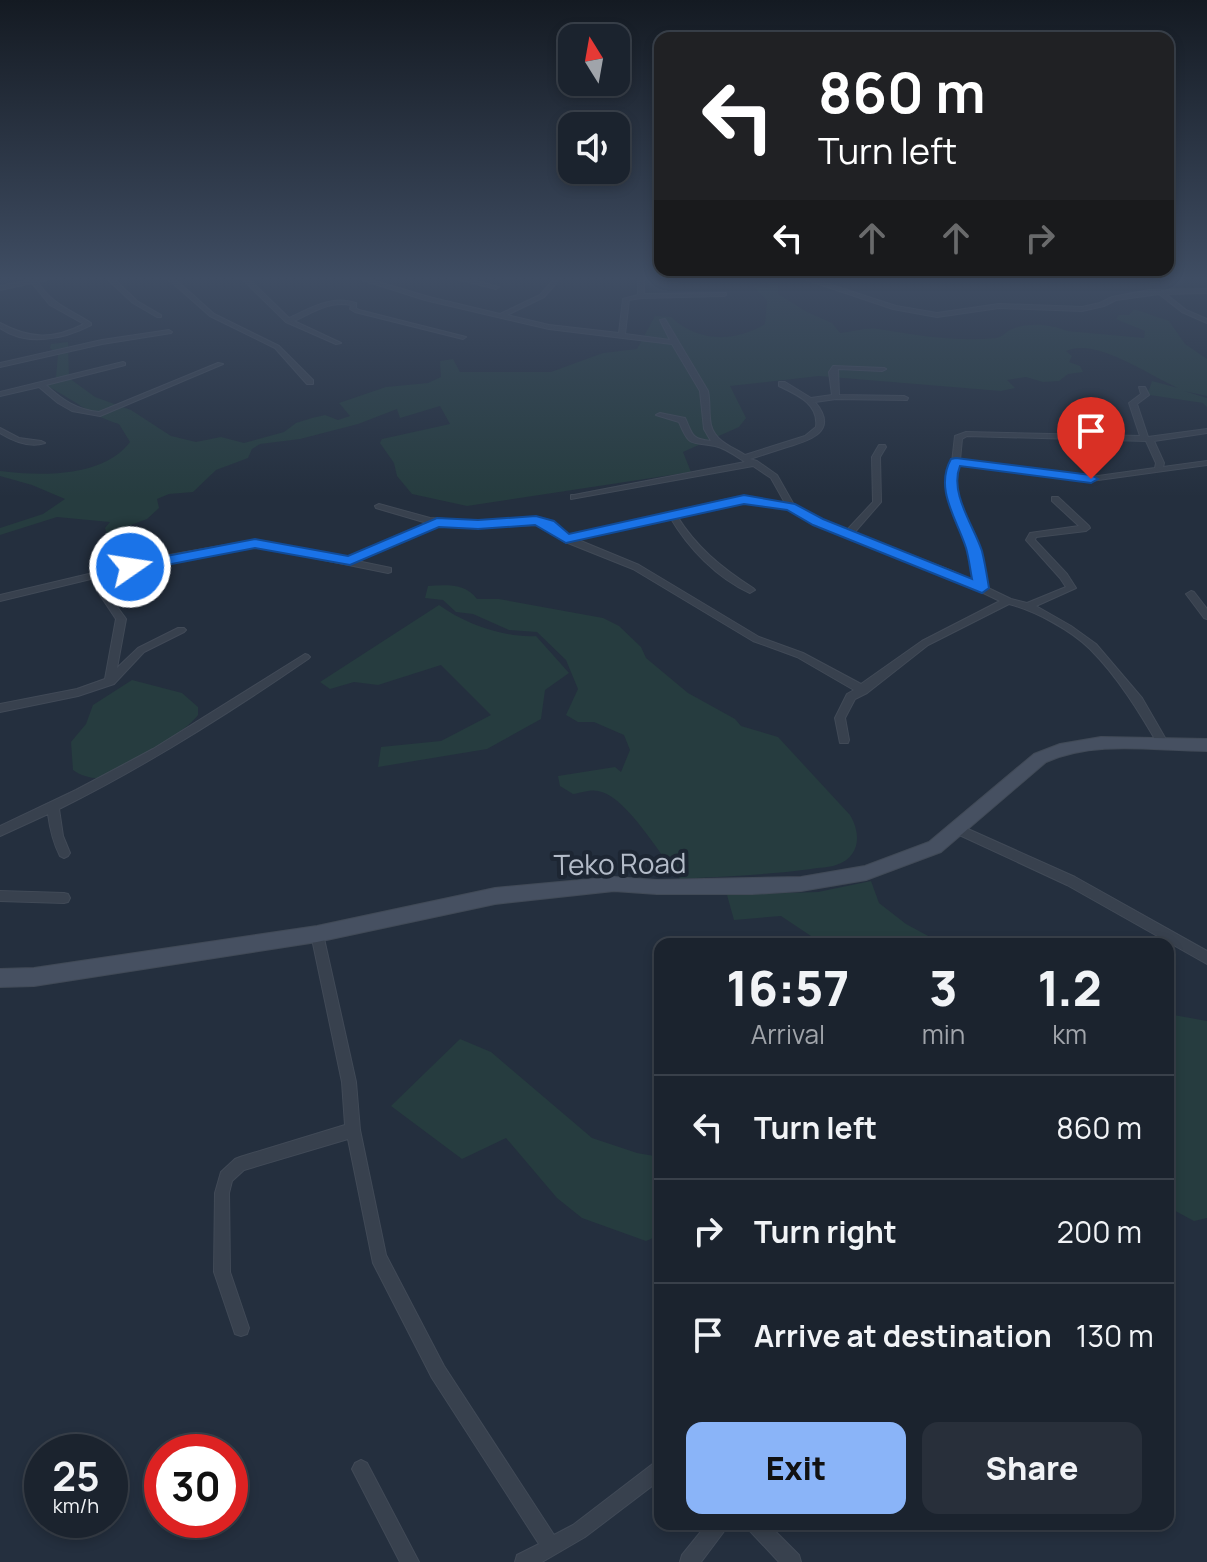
<!DOCTYPE html>
<html lang="en">
<head>
<meta charset="utf-8">
<style>
	body { margin:0; font-family:Manrope,sans-serif; background:#282f3a; color:#f1f3f6; height:100vh; display:flex; flex-direction:column; font-size:30px; white-space:nowrap }
	* { box-sizing:border-box; margin:0 }
	p { font-size:26px; color:#a0a4aa }
	.icon { flex:none; width:44px; height:44px; fill:none; stroke:currentColor; stroke-width:2; stroke-linecap:round; stroke-linejoin:round }
	.map { position:relative; flex:1; overflow:hidden }
	.details { position:absolute; left:654px; top:938px; width:520px; height:592px; display:flex; flex-direction:column; background:#1b232e; border-radius:16px; box-shadow:0 4px 12px #0003,0 0 0 2px #39404a }
	.details>* { flex:none }
	.top-card { position:absolute; left:654px; top:32px; width:520px; height:244px; border-radius:16px; box-shadow:0 4px 12px #0003,0 0 0 2px #39404a; background:#202124; color:#fff; overflow:hidden }
	.needle { width:52px; rotate:349deg }
	.fabs { position:absolute; left:558px; top:24px; display:grid; gap:16px }
	.fabs a { display:grid; place-items:center; width:72px; height:72px; border-radius:16px; background:#1b232e; box-shadow:0 4px 12px #0003,0 0 0 2px #39404a; font-size:40px }
	.speed { position:absolute; left:24px; top:1434px; display:flex; gap:16px; font-size:40px; font-weight:700; text-align:center }
	.speed>* { display:grid; place-content:center; width:104px; height:104px; border-radius:50%; background:#1b232e; box-shadow:0 4px 12px #0003,0 0 0 2px #39404a; line-height:1 }
	.speed small { font-size:20px; font-weight:400 }
	.speed .limit { border:12px solid #d22; background:#fff; color:#111 }
	.pin { position:absolute; display:grid; place-items:center; width:68px; height:68px; color:#fff; margin:-82px -34px; border-radius:50% 50% 50% 0; rotate:-45deg; box-shadow:0 0 8px #0007 }
	.pin .icon { rotate:45deg }
	.me { position:absolute; width:88px; margin:-44px; rotate:77deg; stroke-linejoin:round; filter:drop-shadow(0 0 6px #0008) }
	.turn { display:flex; align-items:center; gap:28px; height:168px; padding:0 32px; font-size:36px }
	.turn .icon { width:104px; height:104px; stroke-width:2.5 }
	.turn b { display:block; font-size:56px; line-height:68px }
	.lanes { display:flex; align-items:center; height:76px; padding:0 32px; background:#0003; justify-content:center; gap:40px; direction:ltr }
	.lanes .off { opacity:.35 }
	.eta { display:flex; justify-content:space-evenly; align-items:center; height:136px; text-align:center }
	.eta b { font-size:48px; font-weight:800; line-height:56px }
	.action { display:flex; gap:16px; margin-top:auto; padding:16px 32px }
	.action a { flex:1; height:92px; border-radius:16px; background:#8ab4f8; color:#111; font-size:32px; font-weight:800; line-height:92px; text-align:center }
	.action a+a { background:#282f3a; color:#f1f3f6 }
	ul { padding:0; list-style:none }
	li { display:flex; align-items:center; gap:24px; height:104px; padding:0 32px; border-top:2px solid #39404a }
	li div { flex:1 }
	li b { display:block; font-size:30px }
	li em { font-style:normal }
	.map>svg:first-child { display:block }
</style>
</head>
<body>
<div class="map">
<svg width="1207" height="1562" viewBox="0 0 1207 1562">
	<rect width="100%" height="100%" fill="#242f3e"/>
	<path fill="#263c3f" d="M761 278H778V294L807 312 832 323 840 333C852 332 866 327 878 329 915 335 956 342 996 338 1003 337 1005 332 1012 329 1028 322 1052 324 1067 331L1144 338 1145 331 1116 319 1119 315H1129L1134 309 1169 321 1185 344 1207 359V396L1184 391 1207 398V407L1203 403 1143 394 1149 390 1152 381 1178 388C1150 376 1096 337 1066 351L1072 356 1069 362 1080 366 1083 372 1068 374 1059 381 1043 382 1026 377 1007 380 1015 388 1001 391 819 376 730 386 746 418 739 427 683 452 691 472 467 506 412 494 397 476 394 463 380 443 382 439 450 424 440 406 400 418 397 409 358 424 300 439 260 444 252 449 248 458 216 470 193 492 169 494 157 499 159 508 147 519 107 534 105 528 110 522 57 517 0 535V528L43 514 65 499 32 485 0 476V471C40 476 103 478 130 442L119 424C93 417 70 397 45 385L59 381 56 377 58 355 50 348 51 344 68 342 69 378 95 397 131 410 171 436 196 442 221 437 244 443 284 432 296 423 312 418 325 415 338 420 350 416 339 403 386 387 428 383 441 377 440 361 453 359 460 372H551L603 353 637 349 655 316 671 317C697 342 735 343 765 324L767 301 754 286 770 288 767 282Z
		M428 586C446 585 465 583 477 599H499L603 618 619 626 641 647 646 658 688 693 735 719 741 726 778 737 850 815C861 833 861 857 836 865 829 868 819 867 811 869 768 875 724 876 680 879 661 857 627 796 598 791 591 789 580 793 573 794L560 786 558 776 615 767 621 772 630 750 624 735 594 722H578L566 715 578 689 566 660 537 632 509 630 473 614 456 612 443 600 425 598Z
		M439 605C465 624 505 638 536 636L569 673 545 690 541 719 487 749 378 767 381 747 441 741 491 715 441 665 378 685 354 682 330 689 320 682Z
		M132 680 182 693 198 707V715C188 730 120 775 102 778 93 779 81 776 73 770L71 742 86 724 93 705Z
		M871 881 879 903 906 924 943 944H823L781 916 734 920 727 895 818 892Z
		M1168 1014 1207 1021V1218L1194 1221 1168 1207Z
		M460 1039 491 1052 592 1138 637 1153 660 1157V1235L646 1241 582 1218 557 1198 506 1138 462 1159 391 1106Z"/>
	<g fill="none" stroke-linecap="round" stroke-linejoin="round">
		<g stroke="#414a57" stroke-width="2">
			<path id="street" d="M41 278H54L38 282C51 304 71 310 91 323V325C64 339 27 347 0 328V323C30 339 53 340 84 324L50 305 32 283 0 290V286Z
				M106 278H113L137 301 161 315V317H157L133 303Z
				M167 278H174L214 314 279 346 313 380V384H307L275 348 210 316Z
				M241 278H248L289 318C311 308 331 295 356 303V308L359 310 466 337 463 339 355 312 350 309 351 305C330 300 312 313 294 321L341 343 336 344 286 322Z
				M356 278H365L429 297 500 314 540 295 555 278H561L544 297 507 315 549 325 619 333 623 299 638 295V278H644V294L726 293V295L724 296 641 298 629 300 625 334 670 340 660 320 665 319 708 391C710 400 709 409 710 418 711 440 729 445 745 455L805 436 816 427C819 404 798 395 779 386V382H785L811 398 832 395 829 372 833 366 884 368 886 369 882 371 838 369 839 395 904 396 908 398 907 400 836 399 815 402C839 431 811 440 787 447 775 451 762 455 750 459L757 461 777 475 794 505 821 520 847 530 873 502 872 457 879 445H885L886 447 880 457 881 502 854 533 952 571 976 582 970 551 949 496 948 473 952 462 955 436 966 432 1140 436 1129 403 1141 394 1139 387H1145L1149 395 1137 404 1148 437 1207 429V433L1154 441 1164 463 1163 467 1207 461V465L1091 481 959 465C950 493 967 518 976 544 981 558 983 572 986 587L1011 599 1027 603 1066 587 1060 578 1026 540 1030 533 1079 526 1052 501V497H1058L1089 526 1090 528 1086 531 1036 537 1035 540 1067 574 1076 588 1036 606 1071 626 1096 644 1142 698 1168 743 1167 746H1159C1140 713 1118 677 1090 649 1071 630 1035 611 1009 604L928 645 867 693 855 699 845 718 849 740 848 743H840L835 718 847 694 854 690 797 657 753 641 633 569 563 541 541 525 478 527 438 524 357 561 391 568V572L388 573 255 546 169 561 106 576C102 591 117 606 126 619L117 668 138 648 178 628H184L186 630 184 632 144 652 114 684 78 696 0 712V704L77 689 105 679 116 619 96 589 95 578 0 601V595L169 555 255 540 347 559 427 523 376 508 375 506 379 504 430 518 478 521 543 519 568 536 728 499 755 498 785 503 771 478 753 466 571 499V495H574L745 462C736 456 725 448 715 446 690 441 690 448 679 422L656 415 660 413 685 418C693 435 691 439 711 441L704 429 700 391 672 344 549 329 425 300ZM967 436 1146 441 1156 463 1155 468 1091 477 960 460 962 439ZM755 502 788 509 815 524 946 575 1000 601 922 641 861 684 803 653 759 637 639 565 576 539 670 517C688 548 717 578 750 593L755 590 753 588C722 568 696 547 677 516L728 503Z
				M453 278H464L499 287 496 289Z
				M801 278H810L896 306 937 313 999 304 1082 307 1100 303 1112 297 1149 290 1207 289V293L1166 294 1186 310 1207 319V323L1182 312 1159 294 1116 300 1104 306 1082 311 999 308 937 317 893 309Z
				M169 330 172 332 171 333 102 344 0 367V363L102 340Z
				M123 362 125 363V365L46 385C62 400 77 410 99 412L218 363 223 364 100 416 72 411 58 403 39 387 0 396V392Z
				M0 428 19 438 41 441 45 443C30 448 13 441 0 433Z
				M1191 591 1194 592 1207 609V619L1204 618 1186 594Z
				M305 654 308 655 310 657 308 659C228 714 146 766 59 809L63 836 70 853 68 856 64 858 60 856C53 842 50 829 48 814L0 836V826L76 790 153 749Z
				M959 825 1075 877 1207 951V964L1067 885 955 833 953 830 955 827Z
				M0 891 64 893 68 894 70 898 68 902 64 903 0 901Z
				M317 928 321 930 323 934 356 1082 360 1130 386 1255 444 1366 554 1535 573 1525 654 1463 660 1460V1480L585 1537 542 1562H515L517 1555 539 1544 432 1378 373 1263 348 1139 244 1170 232 1181 229 1193 230 1272 249 1328 247 1334 241 1336 235 1334 233 1328 214 1272 215 1193 221 1172 235 1159 240 1157 345 1125 342 1082 311 934 313 930Z
				M361 1460 367 1463 419 1562H400L352 1469 355 1463Z
				M707 1524H728L725 1530 701 1562H680L682 1555Z
				M746 1524H768L799 1555 801 1562H779L749 1530Z"/>
		</g>
		<g stroke="#414a57" stroke-width="2">
			<path id="secondary" d="M1101 737 1207 739V751C1152 751 1097 740 1046 762L941 852 866 880 801 891 752 894H657L614 891 495 904 317 942 34 986 0 987V969L34 968 317 926 495 888 614 877 657 880 801 877 865 866 929 842 1034 754 1060 744Z"/>
		</g>
		<use href="#street" fill="#38414e" fill-rule="evenodd"/>
		<use href="#secondary" fill="#465061" fill-rule="evenodd"/>
	</g>
	<linearGradient id="sky" x2="0" y2="1"><stop stop-color="#141a22"/><stop offset="0.56" stop-color="#3f4d63"/><stop offset="1" stop-color="#3f4d63" stop-opacity="0"/></linearGradient>
	<rect width="1207" height="497" fill="url(#sky)"/>
	<path fill="#1a73e8" stroke="#114b97" stroke-width="2" d="M956 458 1091 475 1098 479 1091 483 960 466C949 493 974 526 982 551 985 563 987 576 989 588L982 593 813 525 787 510 744 504 566 543 535 525 478 529 439 527 350 565 255 548 130 572 122 567 130 563 255 539 348 556 437 518 478 520 536 516 554 521 569 534 744 495 795 504 823 519 972 579C970 569 969 558 966 548 957 519 934 489 951 459Z"/>
	<g text-anchor="middle" dominant-baseline="central" stroke-width="8" stroke-linejoin="round" paint-order="stroke">
		<g font-size="28" fill="#b4bcc9" stroke="#1d2633">
			<text transform="translate(620 863) rotate(-1)">Teko Road</text>
		</g>
	</g>
</svg>
<div class="fabs">
<a><svg class="needle" viewBox="-14 -14 28 28"><path d="M0-13l5 13h-10z" fill="#e53935"/><path d="M0 13l5-13h-10z" fill="#a0a4aa"/></svg></a>
<a><svg class="icon" aria-label="sound" viewBox="0 0 24 24"><path d="M4 9h4l5-4v14l-5-4H4zM17 9q2 3 0 6"/></svg></a>
</div>
<div class="speed"><div>25<small>km/h</small></div><div class="limit">30</div></div>
<div class="pin" style="left:1091px;top:479px;background:#d93025"><svg class="icon" aria-label="arrive" viewBox="0 0 24 24"><path d="M6 21V4h12l-3 4 3 4H6"/></svg></div>
<svg class="me" style="left:130px;top:567px" viewBox="-20 -20 40 40"><circle r="17" fill="#1a73e8" stroke="#fff" stroke-width="3"/><path d="M0-11L8 9 0 5-8 9z" fill="#fff"/></svg>
<div class="top-card">
<div class="turn"><svg class="icon" aria-label="left" viewBox="0 0 24 24"><path d="M17 20v-9H6M10 6l-5 5 5 5"/></svg><div><b>860 m</b>Turn left</div></div>
<div class="lanes"><svg class="icon" aria-label="left" viewBox="0 0 24 24"><path d="M17 20v-9H6M10 6l-5 5 5 5"/></svg><svg class="icon off" aria-label="ahead" viewBox="0 0 24 24"><path d="M12 20V5M6 11l6-6 6 6"/></svg><svg class="icon off" aria-label="ahead" viewBox="0 0 24 24"><path d="M12 20V5M6 11l6-6 6 6"/></svg><svg class="icon off" aria-label="right" viewBox="0 0 24 24"><path d="M7 20v-9h11M14 6l5 5-5 5"/></svg></div>
</div>
<section class="details">
<div class="eta">
<div><b>16:57</b><p>Arrival</p></div>
<div><b>3</b><p>min</p></div>
<div><b>1.2</b><p>km</p></div>
</div>
<ul>
<li><svg class="icon" aria-label="left" viewBox="0 0 24 24"><path d="M17 20v-9H6M10 6l-5 5 5 5"/></svg><div><b>Turn left</b></div><em>860 m</em></li>
<li><svg class="icon" aria-label="right" viewBox="0 0 24 24"><path d="M7 20v-9h11M14 6l5 5-5 5"/></svg><div><b>Turn right</b></div><em>200 m</em></li>
<li><svg class="icon" aria-label="arrive" viewBox="0 0 24 24"><path d="M6 21V4h12l-3 4 3 4H6"/></svg><div><b>Arrive at destination</b></div><em>130 m</em></li>
</ul>
<div class="action"><a>Exit</a><a>Share</a></div>
</section>
</div>
</body>
</html>
